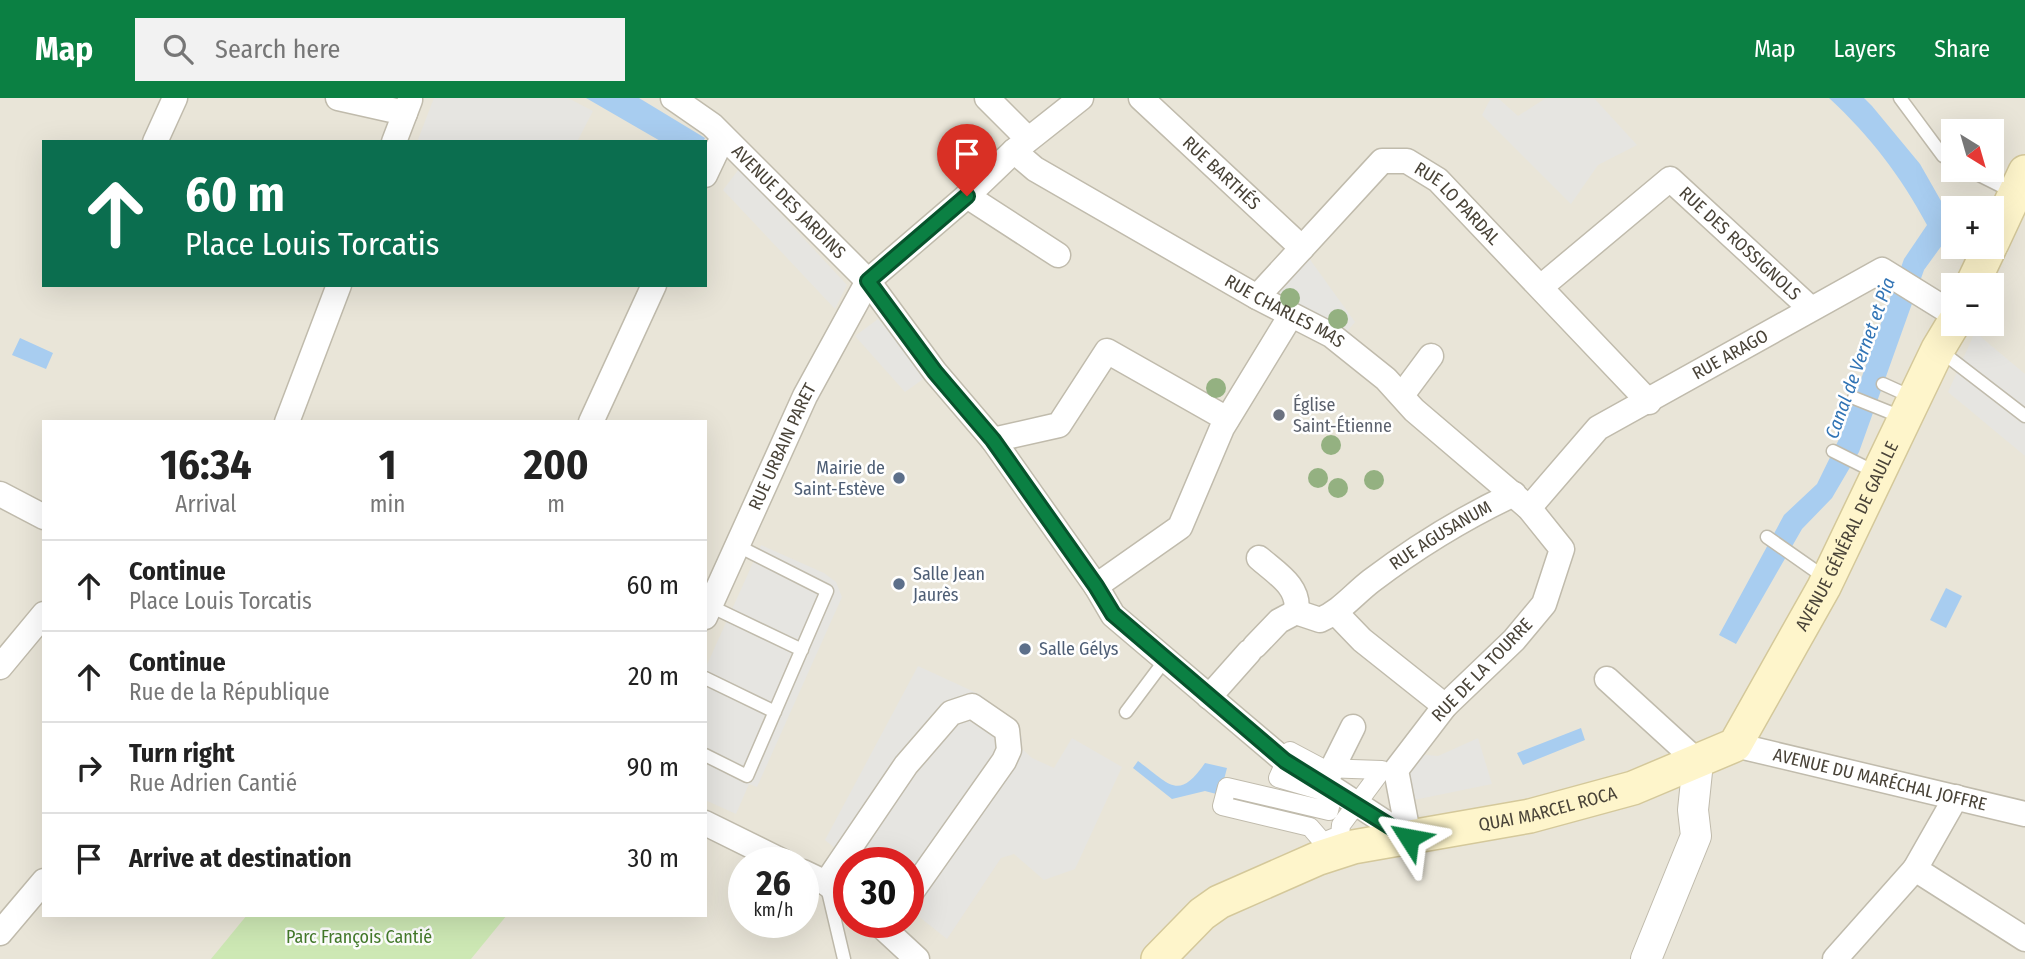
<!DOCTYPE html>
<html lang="en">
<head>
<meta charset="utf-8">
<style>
	body { margin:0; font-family:"Fira Sans Condensed",sans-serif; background:#f2f2f2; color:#222; height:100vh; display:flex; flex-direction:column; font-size:26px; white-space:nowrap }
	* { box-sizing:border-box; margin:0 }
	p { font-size:23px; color:#767676 }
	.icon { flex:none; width:38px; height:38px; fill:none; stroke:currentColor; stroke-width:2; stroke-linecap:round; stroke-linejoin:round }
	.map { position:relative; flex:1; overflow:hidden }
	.panel { position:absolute; left:42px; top:322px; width:665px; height:497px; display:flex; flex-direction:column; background:#fff; border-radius:0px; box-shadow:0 7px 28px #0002 }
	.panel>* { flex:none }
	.banner { position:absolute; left:42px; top:42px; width:665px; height:147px; border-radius:0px; box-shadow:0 7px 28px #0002; background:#0b6e4f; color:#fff; overflow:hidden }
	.needle { width:46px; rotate:143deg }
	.tools { position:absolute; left:1941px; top:21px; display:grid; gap:14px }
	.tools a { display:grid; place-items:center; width:63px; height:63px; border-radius:0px; background:#fff; box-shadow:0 7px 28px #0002; font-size:35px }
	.speed { position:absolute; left:728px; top:749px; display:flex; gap:14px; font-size:35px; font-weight:700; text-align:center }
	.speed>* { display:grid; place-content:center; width:91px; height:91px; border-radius:50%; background:#fff; box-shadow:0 7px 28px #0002; line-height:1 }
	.speed small { font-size:18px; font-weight:400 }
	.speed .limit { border:10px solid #d22; background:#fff; color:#111 }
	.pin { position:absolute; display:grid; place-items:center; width:60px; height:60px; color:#fff; margin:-72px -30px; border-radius:50% 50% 50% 0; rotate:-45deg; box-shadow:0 0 7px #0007 }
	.pin .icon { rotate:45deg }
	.me { position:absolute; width:77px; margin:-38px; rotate:304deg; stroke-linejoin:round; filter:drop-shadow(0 0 5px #0008) }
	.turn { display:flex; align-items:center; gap:24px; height:147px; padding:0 28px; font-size:32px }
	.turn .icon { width:91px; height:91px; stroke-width:2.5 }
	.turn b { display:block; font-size:49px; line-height:60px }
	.eta { display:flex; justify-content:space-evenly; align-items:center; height:119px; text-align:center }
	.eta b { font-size:42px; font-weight:700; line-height:49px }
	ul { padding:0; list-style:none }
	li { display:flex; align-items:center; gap:21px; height:91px; padding:0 28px; border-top:2px solid #e0e0e0 }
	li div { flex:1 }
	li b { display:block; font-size:26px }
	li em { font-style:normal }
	header { display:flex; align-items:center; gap:42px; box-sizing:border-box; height:98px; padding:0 35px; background:#0b8043; color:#fff }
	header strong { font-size:33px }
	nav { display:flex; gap:38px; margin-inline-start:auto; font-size:24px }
	.search { width:490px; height:63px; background:#f2f2f2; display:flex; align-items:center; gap:18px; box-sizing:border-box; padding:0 24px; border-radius:0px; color:#767676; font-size:26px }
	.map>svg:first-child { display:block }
</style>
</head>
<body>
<header>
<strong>Map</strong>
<div class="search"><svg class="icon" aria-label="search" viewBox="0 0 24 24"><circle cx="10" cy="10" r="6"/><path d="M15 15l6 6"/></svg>Search here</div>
<nav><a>Map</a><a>Layers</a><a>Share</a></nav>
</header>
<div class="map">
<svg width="2025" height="861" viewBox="0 0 2025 861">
	<rect width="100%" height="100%" fill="#f5f2ea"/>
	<path fill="#e9e5d8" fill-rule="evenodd" d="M0 0H2025V861H0ZM1953 33H1992V72H1953ZM44 44H705V187H44ZM1953 110H1992V149H1953ZM1953 187H1992V226H1953ZM44 324H705V817H44ZM744 765H803V824H744ZM849 765H908V824H849Z"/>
	<path fill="#cde8b4" d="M247 817H507L471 861H211Z"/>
	<path fill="#e6e5e1" d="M434 0H568L593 13 577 44H417Z
		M1491 0H1498L1518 18 1546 0H1594L1637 47 1598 67 1571 106 1482 17Z
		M739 71 847 187 835 211 723 92Z
		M1306 156 1355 224 1344 237 1257 199Z
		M878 221 926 279 905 294 855 238Z
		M1975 234 2025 276V358L1948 294Z
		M761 447 824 475 836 484 842 499 757 689 749 686 736 716 705 702V571Z
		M918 568 981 597 1022 639V651L1032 660 1054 670 1072 640 1122 669 1075 771 1044 782 1014 756 1001 760 947 841 908 810V765H853L825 742Z
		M1478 640 1492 686 1409 703 1403 672 1416 656 1438 658Z"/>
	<path fill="#a8cdf0" d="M586 0H639L705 40 703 44H662Z
		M1829 0H1864L1872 8 1920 66 1953 124V132L1924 172 1859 354 1832 400 1802 431 1736 546 1719 537 1784 417 1817 386 1841 337 1904 161 1927 127C1900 77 1871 39 1829 0Z
		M20 240 53 255 46 271 12 257Z
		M1946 490 1962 498 1946 530 1930 522Z
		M1581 630 1585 642 1523 667 1517 655Z
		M1138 663C1170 686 1178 704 1205 665L1227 670 1220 697 1205 693 1172 701 1133 670Z"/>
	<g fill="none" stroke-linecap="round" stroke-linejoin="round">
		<g stroke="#c0bbac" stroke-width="15">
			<path id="service" d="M1900 0 1943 58 1953 63
				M1969 72 2015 95
				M1938 251 2025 318
				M1883 286 1914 300
				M1854 300 1904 320
				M1833 353 1877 375
				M1767 439 1827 481
				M710 508 802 552
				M705 580 775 614
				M1126 614 1165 562
				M705 657 747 678 827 493 738 448
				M827 789 844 861"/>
		</g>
		<g stroke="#c0bbac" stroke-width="20">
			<path id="pedestrian" d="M1290 653 1322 670 1382 672 1341 727 1340 737 1323 744 1310 729 1222 708 1227 689 1329 713 1333 696 1278 680Z"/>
		</g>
		<g stroke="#c0bbac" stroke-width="27">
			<g id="minor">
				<path d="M338 0 405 15"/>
				<path id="s1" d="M673 0 712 27 868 183 935 274 993 342 1096 488 1113 517 1285 663 1311 676 1409 740"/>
				<path d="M987 0 1028 41"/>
				<path id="s2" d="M1141 0 1302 150"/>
				<path d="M155 44 175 0"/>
				<path d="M394 44 410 2"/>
				<path id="s3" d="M1014 53 1035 71 1257 199 1331 237 1386 281 1414 312 1529 410 1562 451 1544 506 1514 542 1445 608 1396 672 1409 740"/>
				<path d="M705 77 723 39"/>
				<path d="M967 98 1058 157"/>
				<path id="s4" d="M1542 188 1670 81 1810 210"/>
				<path id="s5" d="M1257 199 1382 63H1407L1438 82 1649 304"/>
				<path d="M1402 297 1431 258"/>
				<path d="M287 324 339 187"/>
				<path d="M591 324 654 187"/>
				<path d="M993 342 1059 327 1107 253 1227 321"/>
				<path d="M0 396 44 419"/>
				<path id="s6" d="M1529 410 1598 330 1882 172 1953 216"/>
				<path d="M1259 460C1276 475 1301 489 1296 514"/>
				<path d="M1096 488 1180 429 1222 330 1291 217"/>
				<path id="s7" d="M1296 514 1320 522C1341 513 1353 497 1371 483 1416 449 1463 420 1514 396"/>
				<path d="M1336 515 1362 542 1445 608"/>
				<path id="s8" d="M705 519 805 298 868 183 967 98 1014 53 1081 0"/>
				<path d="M1255 548 1279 523 1296 514"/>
				<path d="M0 569 44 516"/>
				<path d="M1607 581 1698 664"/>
				<path d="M1209 599 1249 554"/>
				<path id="s9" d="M1735 647 2025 716"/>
				<path d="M1325 685 1353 629"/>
				<path d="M1956 699 1915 771 2025 841"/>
				<path d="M705 725 786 765"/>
				<path d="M803 774 826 785 849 802"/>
				<path d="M826 785 906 667 951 615 972 608 1007 632 1009 652 1004 663 908 799"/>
				<path d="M877 824 917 861"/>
				<path d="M0 835 44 783"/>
				<path d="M1835 861 1915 771"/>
			</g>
		</g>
		<g stroke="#c0bbac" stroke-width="32">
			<path id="tertiary" d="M1646 861 1696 738 1693 712 1698 664"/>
		</g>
		<g stroke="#d4c89a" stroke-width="36">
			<g id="secondary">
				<path d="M1992 145 2025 74"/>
				<path d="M1972 187 1990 149"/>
				<path id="s10" d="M1158 861 1202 816 1219 804 1319 760 1353 749 1530 718 1633 690 1735 647 1824 489 1938 251 1953 226"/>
			</g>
		</g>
		<use href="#service" stroke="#fff" stroke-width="12"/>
		<use href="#pedestrian" stroke="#fff" stroke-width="18"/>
		<use href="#minor" stroke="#fff" stroke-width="24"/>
		<use href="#tertiary" stroke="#fff" stroke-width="30"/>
		<use href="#secondary" stroke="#fef5cb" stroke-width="33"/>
	</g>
	<g fill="#94b181">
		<circle cx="1290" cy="200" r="10"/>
		<circle cx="1338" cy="221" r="10"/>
		<circle cx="1216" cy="290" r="10"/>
		<circle cx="1331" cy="347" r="10"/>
		<circle cx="1318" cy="380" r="10"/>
		<circle cx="1374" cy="382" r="10"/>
		<circle cx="1338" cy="390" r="10"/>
	</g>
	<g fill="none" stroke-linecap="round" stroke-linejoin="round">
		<g stroke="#07532c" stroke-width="18">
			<path id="route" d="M967 98 868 183 935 274 993 342 1096 488 1113 516 1285 663 1409 740"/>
		</g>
		<use href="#route" stroke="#0b8043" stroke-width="12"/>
	</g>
	<circle fill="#6b7280" stroke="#fff" stroke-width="2.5" cx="1279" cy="317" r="7"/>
	<g fill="#5c6f8a" stroke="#fff" stroke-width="2.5">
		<circle cx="899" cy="380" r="7"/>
		<circle cx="899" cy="486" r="7"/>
		<circle cx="1025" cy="551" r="7"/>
	</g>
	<g text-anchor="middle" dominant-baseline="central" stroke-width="5" stroke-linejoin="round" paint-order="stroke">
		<g font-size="18" fill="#494338" stroke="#fff">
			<text stroke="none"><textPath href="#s2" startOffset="110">RUE BARTHÉS</textPath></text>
			<text stroke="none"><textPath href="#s1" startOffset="156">AVENUE DES JARDINS</textPath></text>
			<text stroke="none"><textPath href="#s5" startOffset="276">RUE LO PARDAL</textPath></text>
			<text stroke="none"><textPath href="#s4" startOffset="262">RUE DES ROSSIGNOLS</textPath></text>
			<text stroke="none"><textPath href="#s3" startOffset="315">RUE CHARLES MAS</textPath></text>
			<text stroke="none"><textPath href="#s6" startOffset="257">RUE ARAGO</textPath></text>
			<text stroke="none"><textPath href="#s8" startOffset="187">RUE URBAIN PARET</textPath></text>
			<text stroke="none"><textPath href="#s10" startOffset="863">AVENUE GÉNÉRAL DE GAULLE</textPath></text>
			<text stroke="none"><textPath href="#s7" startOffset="173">RUE AGUSANUM</textPath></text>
			<text transform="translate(1482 572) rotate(-46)">RUE DE LA TOURRE</text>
			<text stroke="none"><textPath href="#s9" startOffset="149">AVENUE DU MARÉCHAL JOFFRE</textPath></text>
			<text stroke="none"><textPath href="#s10" startOffset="427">QUAI MARCEL ROCA</textPath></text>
		</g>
		<g font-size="18" fill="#5b616d" stroke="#fff" text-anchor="start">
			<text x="1293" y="307">Église<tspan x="1293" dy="21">Saint-Étienne</tspan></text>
		</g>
		<g font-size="18" fill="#4e5e75" stroke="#fff" text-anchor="start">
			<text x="885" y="370" text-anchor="end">Mairie de<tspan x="885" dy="21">Saint-Estève</tspan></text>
			<text x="913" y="476">Salle Jean<tspan x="913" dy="21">Jaurès</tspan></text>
			<text x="1039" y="551">Salle Gélys</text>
		</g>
		<g font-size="18" fill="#447b2b" stroke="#fff">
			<text x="359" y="839">Parc François Cantié</text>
		</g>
		<g font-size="19" font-style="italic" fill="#3174b5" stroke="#fff">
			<text transform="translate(1860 260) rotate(-70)">Canal de Vernet et Pia</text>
		</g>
	</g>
</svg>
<div class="tools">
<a><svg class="needle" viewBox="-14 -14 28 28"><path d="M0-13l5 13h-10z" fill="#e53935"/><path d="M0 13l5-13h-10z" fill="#767676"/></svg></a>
<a>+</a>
<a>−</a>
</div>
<div class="speed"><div>26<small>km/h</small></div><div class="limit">30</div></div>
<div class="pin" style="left:967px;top:98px;background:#d93025"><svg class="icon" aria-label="arrive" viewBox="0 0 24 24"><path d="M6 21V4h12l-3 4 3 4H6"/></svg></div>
<svg class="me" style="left:1409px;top:740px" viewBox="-20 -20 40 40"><path d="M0-17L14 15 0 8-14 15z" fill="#0b8043" stroke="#fff" stroke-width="4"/></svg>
<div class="banner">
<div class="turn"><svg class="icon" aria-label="ahead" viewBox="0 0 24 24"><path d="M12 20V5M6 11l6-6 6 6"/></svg><div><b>60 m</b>Place Louis Torcatis</div></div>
</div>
<section class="panel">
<div class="eta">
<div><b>16:34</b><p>Arrival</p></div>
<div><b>1</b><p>min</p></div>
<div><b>200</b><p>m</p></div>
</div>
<ul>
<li><svg class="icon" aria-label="ahead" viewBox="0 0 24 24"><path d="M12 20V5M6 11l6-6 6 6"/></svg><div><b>Continue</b><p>Place Louis Torcatis</p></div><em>60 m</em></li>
<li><svg class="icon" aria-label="ahead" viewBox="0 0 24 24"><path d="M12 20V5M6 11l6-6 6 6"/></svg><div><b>Continue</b><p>Rue de la République</p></div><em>20 m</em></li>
<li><svg class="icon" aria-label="right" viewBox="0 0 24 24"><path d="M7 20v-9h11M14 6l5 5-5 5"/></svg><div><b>Turn right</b><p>Rue Adrien Cantié</p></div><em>90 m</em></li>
<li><svg class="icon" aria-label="arrive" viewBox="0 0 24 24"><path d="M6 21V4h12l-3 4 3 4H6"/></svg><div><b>Arrive at destination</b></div><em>30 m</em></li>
</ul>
</section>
</div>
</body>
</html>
